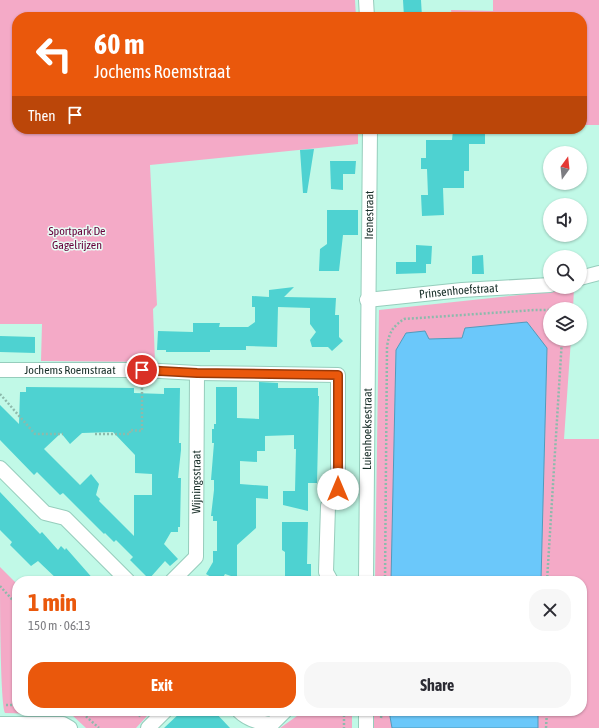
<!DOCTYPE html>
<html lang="en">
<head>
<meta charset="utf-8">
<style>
	body { margin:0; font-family:"Asap Condensed",sans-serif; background:#f7f7f7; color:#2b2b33; height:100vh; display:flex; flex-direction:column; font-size:15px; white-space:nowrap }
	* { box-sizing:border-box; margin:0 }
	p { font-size:13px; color:#7c7c81 }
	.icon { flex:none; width:22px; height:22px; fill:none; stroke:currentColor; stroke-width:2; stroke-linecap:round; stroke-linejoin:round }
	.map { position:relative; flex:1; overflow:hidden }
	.panel { position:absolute; left:12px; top:576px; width:575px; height:140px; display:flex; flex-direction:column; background:#fff; border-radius:16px; box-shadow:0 1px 3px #0004 }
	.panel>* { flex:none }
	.top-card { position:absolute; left:12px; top:12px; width:575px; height:122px; border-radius:16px; box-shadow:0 1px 3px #0004; background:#ea580c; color:#fff; overflow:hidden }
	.needle { width:26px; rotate:15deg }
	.fabs { position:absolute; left:543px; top:146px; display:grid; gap:8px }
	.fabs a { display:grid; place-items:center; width:44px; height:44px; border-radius:50%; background:#fff; box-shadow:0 1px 3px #0004; font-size:20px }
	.pin { position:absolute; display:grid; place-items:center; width:34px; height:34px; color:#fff; margin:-17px; border:2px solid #fff; border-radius:50%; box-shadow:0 1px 4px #0007 }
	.me { position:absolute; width:44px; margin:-22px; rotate:0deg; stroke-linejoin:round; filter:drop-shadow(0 0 3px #0008) }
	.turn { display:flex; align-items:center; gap:14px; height:84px; padding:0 16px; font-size:18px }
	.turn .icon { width:52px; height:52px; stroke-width:2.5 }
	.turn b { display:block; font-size:28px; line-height:34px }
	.then { display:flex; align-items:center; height:38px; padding:0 16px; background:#0003; gap:8px; font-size:15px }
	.round { display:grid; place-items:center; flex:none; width:42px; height:42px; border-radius:16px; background:#f7f7f7 }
	.overview { display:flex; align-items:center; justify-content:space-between; height:68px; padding:0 16px }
	h1 { font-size:24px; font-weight:700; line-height:30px; color:#ea580c }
	.button { display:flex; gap:8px; margin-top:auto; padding:8px 16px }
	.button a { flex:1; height:46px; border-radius:16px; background:#ea580c; color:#fff; font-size:16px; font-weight:700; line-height:46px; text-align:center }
	.button a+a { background:#f7f7f7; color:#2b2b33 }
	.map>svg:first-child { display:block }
</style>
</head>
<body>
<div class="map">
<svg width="599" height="728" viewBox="0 0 599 728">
	<rect width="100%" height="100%" fill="#c1f9e7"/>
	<path fill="#f4aac7" d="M0 0H355L356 17H17V129H358V144L150 165 157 305 153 309 155 362 41 361 42 324H0Z
		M493 0H599V125H582V17H452L451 10 493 11Z
		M571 287H574L573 309H550V339H571L564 439H599V728H538V711H582V581H541L547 348 465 328 462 338 429 339 406 333 396 350 391 581H375L379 310 557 291Z
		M0 567 17 584V711H142L147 716 136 728H86L72 715 5 713C0 701 0 589 0 567Z
		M304 711H352V728H280Z
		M374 711H389L392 728H374Z"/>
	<path fill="#6bc8fa" stroke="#529abb" d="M527 322 547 348 541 581H391L396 350 406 333 425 331 429 339 462 338 465 328Z
		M389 711H538V728H392Z"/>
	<path fill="#4ed2d1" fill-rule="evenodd" d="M403 0H421L422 17H404Z
		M453 130H485V144H469V171H464V188H443L444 215 422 216 421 195H428L427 169H421V158H426V140H452Z
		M314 149 307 193H303L300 150Z
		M330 161H356L355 174H343V190L331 189Z
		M327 210H358V235H343L339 271H319L320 249 327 244Z
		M416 245 432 246 431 264H426V273L396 274V262H416Z
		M483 255 484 274H472V256Z
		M294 287 284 297 336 298 335 315H339V337L343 341 332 351 328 347H312L310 340 316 332 310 324V308L278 307 277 347 246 346V350H210V352H166V350H157L158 331 193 332V323H220L219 327H248L255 322V307H252V296L269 297V290Z
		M0 336 35 337V353L0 352Z
		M259 382 278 383V388H318V396H319L317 483H308V511L283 505V491H295L296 449H294V435L265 436V451H257V462L240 461V484L268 486V499L256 498V528L237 545V578L225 574 221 581H218L206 574 213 562V551H217V521H213V516H211L214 490V480H211L214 443H212V429H214V424H216V387H237V418L259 419Z
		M26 387 134 388V393L164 394V388H180L179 443H181V450L178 478H181L180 527H178V532H171L164 544 178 559 170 566 165 561 149 579 130 560 133 557 116 540 114 542 105 533 104 534 63 493 60 495 37 472 34 475 0 440V405L19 424 20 392H26ZM113 432 135 455V473L152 474V495H134V536L99 501 100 499 96 495 99 484 91 474 80 485 44 449 61 433 70 444 82 433Z
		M0 492 40 534 42 532 58 550 61 546 65 550 66 548 95 581H59L38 561 31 566 10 545 12 542 0 530Z
		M282 522H308L307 564H311V581H285V552L282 550Z
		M182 711H214L230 728H164Z"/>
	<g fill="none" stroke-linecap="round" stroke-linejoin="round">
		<g stroke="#96cdbc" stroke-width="16">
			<g id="minor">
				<path d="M366 0 367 17"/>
				<path d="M580 278 599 273"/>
				<path id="s1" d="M367 300 462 290 550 285"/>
				<path id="s2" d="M0 370H142L197 373 338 375V489L328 506 326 572 331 581"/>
				<path d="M0 468 45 513 65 518 128 581"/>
				<path id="s3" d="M172 581 196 557 197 373"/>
				<path id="s4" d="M366 581 370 129"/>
				<path d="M239 711C248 720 260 723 272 724L285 711"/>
				<path d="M0 724H63L70 728"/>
				<path d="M148 728 165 711"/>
				<path d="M366 728V711"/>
			</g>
		</g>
		<path stroke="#8dbaac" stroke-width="2.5" stroke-dasharray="2 2" stroke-linecap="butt" d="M0 394 35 434H63
			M95 434H130V430L142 431V382
			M385 581 387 347C389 333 392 327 404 319L535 310H550
			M547 581 562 339
			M0 586 17 605
			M6 705H17
			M80 711 99 728
			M132 711 142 717
			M344 711V728
			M381 718 382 711
			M546 728 547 711"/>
		<use href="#minor" stroke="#fff" stroke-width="14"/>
	</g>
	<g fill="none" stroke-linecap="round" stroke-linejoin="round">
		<g stroke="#983908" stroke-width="10">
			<path id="route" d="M142 370 197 373 338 375V489"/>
		</g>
		<use href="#route" stroke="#ea580c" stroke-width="7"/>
	</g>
	<g text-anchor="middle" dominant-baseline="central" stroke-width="3" stroke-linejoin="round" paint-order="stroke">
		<g font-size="12" fill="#192f29" stroke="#e8fef6">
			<text stroke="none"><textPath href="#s4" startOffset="366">Irenestraat</textPath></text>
			<text stroke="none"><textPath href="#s1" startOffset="92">Prinsenhoefstraat</textPath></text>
			<text stroke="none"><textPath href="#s2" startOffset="70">Jochems Roemstraat</textPath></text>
			<text stroke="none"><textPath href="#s4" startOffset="152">Luienhoeksestraat</textPath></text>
			<text stroke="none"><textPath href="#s3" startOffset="109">Wijningsstraat</textPath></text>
		</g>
		<g font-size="12" fill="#66003a" stroke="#e8fef6">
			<text x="77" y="231">Sportpark De<tspan x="77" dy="14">Gagelrijzen</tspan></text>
		</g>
	</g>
</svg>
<div class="fabs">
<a><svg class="needle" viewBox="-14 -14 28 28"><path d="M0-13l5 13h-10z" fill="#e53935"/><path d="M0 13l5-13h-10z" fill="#7c7c81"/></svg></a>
<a><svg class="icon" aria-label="sound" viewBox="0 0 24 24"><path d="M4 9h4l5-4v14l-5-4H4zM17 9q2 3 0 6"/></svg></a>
<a><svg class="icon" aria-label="search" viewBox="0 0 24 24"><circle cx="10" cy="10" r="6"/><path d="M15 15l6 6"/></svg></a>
<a><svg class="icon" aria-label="layers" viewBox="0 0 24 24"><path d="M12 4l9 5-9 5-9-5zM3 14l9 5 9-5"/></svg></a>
</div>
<div class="pin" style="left:142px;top:370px;background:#d93025"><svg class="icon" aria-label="arrive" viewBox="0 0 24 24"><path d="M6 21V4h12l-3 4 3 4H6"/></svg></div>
<svg class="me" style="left:338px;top:489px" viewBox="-20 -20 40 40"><circle r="19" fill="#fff"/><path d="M0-13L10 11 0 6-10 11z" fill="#ea580c"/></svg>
<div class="top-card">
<div class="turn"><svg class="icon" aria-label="left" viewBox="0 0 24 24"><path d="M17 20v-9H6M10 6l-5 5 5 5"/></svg><div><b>60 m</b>Jochems Roemstraat</div></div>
<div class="then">Then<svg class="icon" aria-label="arrive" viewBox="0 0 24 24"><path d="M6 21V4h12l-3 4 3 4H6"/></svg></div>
</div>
<section class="panel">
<div class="overview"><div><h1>1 min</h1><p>150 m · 06:13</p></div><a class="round"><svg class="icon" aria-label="close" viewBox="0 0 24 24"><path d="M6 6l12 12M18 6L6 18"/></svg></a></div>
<div class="button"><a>Exit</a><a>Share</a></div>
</section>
</div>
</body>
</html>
